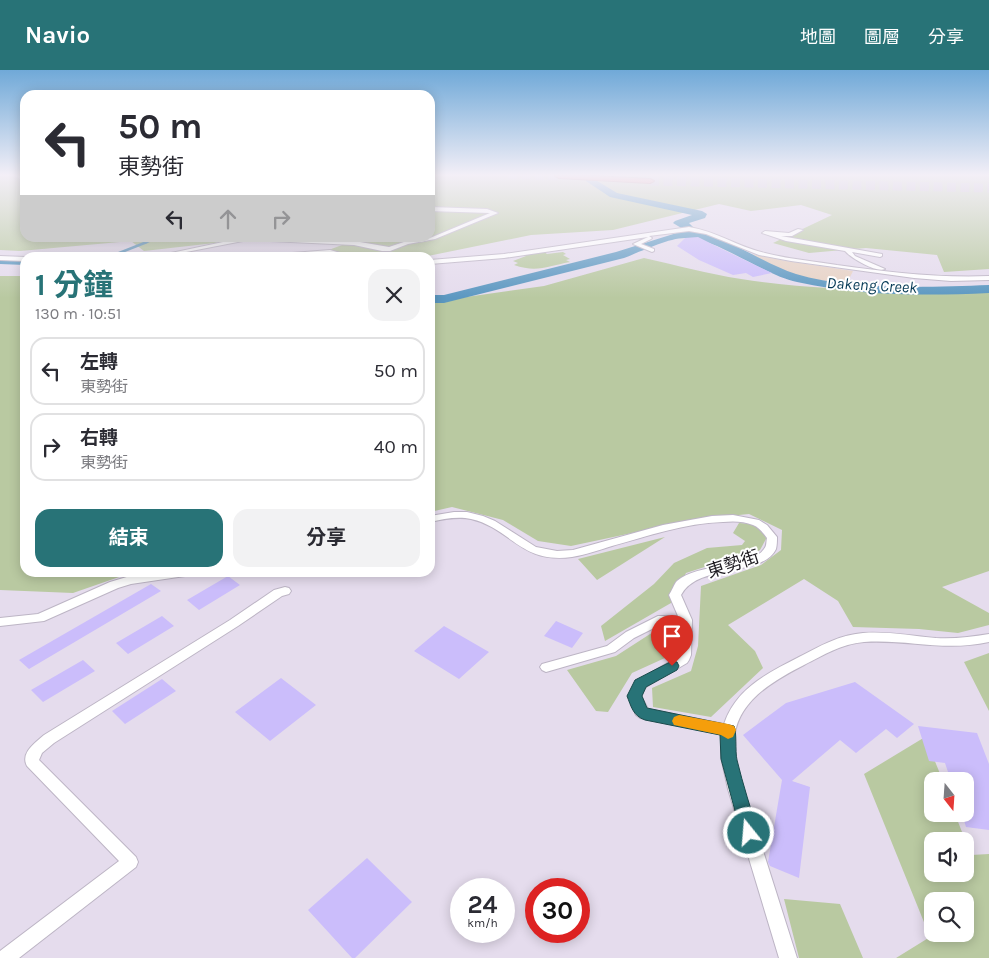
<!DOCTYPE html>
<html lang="zh-TW">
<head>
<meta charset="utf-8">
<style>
	body { margin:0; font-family:Karla,"Noto Sans TC",sans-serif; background:#f2f2f3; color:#2b2b33; height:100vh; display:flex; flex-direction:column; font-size:19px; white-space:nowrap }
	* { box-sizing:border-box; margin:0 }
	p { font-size:16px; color:#7c7c81 }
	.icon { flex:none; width:28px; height:28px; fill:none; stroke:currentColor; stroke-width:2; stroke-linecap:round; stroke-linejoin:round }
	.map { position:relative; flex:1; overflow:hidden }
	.details { position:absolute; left:20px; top:182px; width:415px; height:325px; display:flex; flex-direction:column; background:#fff; border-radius:15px; box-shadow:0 2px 12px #0003 }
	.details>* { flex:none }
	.banner { position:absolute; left:20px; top:20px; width:415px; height:152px; border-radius:15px; box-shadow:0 2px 12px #0003; background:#fff; color:#2b2b33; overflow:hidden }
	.needle { width:32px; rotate:163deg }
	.controls { position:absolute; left:924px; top:702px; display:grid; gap:10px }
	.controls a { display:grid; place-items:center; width:50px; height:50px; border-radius:10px; background:#fff; box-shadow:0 2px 12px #0003; font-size:25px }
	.speed { position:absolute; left:450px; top:808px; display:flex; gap:10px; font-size:25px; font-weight:700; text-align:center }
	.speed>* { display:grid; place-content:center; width:65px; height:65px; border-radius:50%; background:#fff; box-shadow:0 2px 12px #0003; line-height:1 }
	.speed small { font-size:12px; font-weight:400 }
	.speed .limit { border:8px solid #d22; background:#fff; color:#111 }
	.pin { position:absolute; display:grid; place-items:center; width:42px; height:42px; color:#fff; margin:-51px -21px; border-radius:50% 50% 50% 0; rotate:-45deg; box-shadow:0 0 5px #0007 }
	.pin .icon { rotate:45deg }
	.me { position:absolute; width:55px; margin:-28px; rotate:343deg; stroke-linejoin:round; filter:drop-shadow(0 0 4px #0008) }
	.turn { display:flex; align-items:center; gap:18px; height:105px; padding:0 15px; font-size:22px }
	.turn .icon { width:65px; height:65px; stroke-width:2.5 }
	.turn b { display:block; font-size:35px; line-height:42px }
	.lanes { display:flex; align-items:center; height:48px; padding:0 15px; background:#0003; justify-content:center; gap:25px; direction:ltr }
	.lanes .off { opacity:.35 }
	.round { display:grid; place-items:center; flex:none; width:52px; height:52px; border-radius:15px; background:#f2f2f3 }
	.head { display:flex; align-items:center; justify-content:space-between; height:85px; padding:0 15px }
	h1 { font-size:30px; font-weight:700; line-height:38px; color:#287377 }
	.action { display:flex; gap:10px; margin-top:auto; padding:10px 15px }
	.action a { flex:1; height:58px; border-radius:15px; background:#287377; color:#fff; font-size:20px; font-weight:700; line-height:58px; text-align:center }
	.action a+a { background:#f2f2f3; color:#2b2b33 }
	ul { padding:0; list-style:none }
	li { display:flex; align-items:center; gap:15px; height:68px; margin:0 10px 8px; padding:0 5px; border:2px solid #e1e1e2; border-radius:15px }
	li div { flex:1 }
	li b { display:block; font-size:19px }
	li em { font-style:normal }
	header { display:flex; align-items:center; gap:30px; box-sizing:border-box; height:70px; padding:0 25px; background:#287377; color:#fff }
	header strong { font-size:24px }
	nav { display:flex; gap:28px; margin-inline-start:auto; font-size:18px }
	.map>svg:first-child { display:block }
</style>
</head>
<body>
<header>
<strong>Navio</strong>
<nav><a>地圖</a><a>圖層</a><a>分享</a></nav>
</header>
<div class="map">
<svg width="989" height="888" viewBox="0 0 989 888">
	<rect width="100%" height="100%" fill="#e5dced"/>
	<path fill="#e7d2c4" d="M751 184 786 191 853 201 847 213 808 209 772 198 749 187Z"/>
	<path fill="#b9c9a1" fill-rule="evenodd" d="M0 104H25V168H232L215 173 144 181 131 171 20 181 0 180Z
		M430 104H989V199L944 202 937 185 866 178 809 183 773 173 832 145 801 135 751 141 719 134 613 160 531 165 423 187 301 188 315 185 361 168H430Z
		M543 181 547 184 563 182 566 184 563 185 570 189 566 190 570 192C548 196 537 203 514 195L518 193 513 191 526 186 524 185Z
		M644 188C676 195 708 204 741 209 823 222 906 221 989 218V501L942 517 989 543V555L958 563 919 559 853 557 838 531 804 509 728 555 755 581 763 598 711 647 653 637 652 618 691 601 698 576 701 516 761 495 781 480 782 460 749 444 698 449 571 476 538 471 503 450 452 437 430 442V228L445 230 544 216Z
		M0 206H25V502L143 503 122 506 73 523 0 520Z
		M739 453 752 454 765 462 766 469 760 480 749 487 720 492 686 503 671 533 605 571 601 556 654 514 674 493 707 478 742 475 745 471 733 463Z
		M665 467 597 510 578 489Z
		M664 555 674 562 676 583 632 603 608 642 596 641 567 600 616 586Z
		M989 583V641L964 592Z
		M925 667 943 711H932V744H955L971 785 989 784V888H896L930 867 864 704ZM932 771H965V804H932ZM932 831H965V864H932Z
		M784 829 840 834 863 888H799Z"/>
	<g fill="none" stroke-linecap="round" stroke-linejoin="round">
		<path stroke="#5c98c1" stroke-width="2" d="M144 173 158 168"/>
		<path stroke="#5c98c1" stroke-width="2.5" d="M109 187 147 172"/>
		<path fill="#5c98c1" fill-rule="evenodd" d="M589 106 617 123 702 141 707 144 705 148 689 153 693 157 691 159H683L673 153 675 151 692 145 610 127 586 111V107Z
			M683 161C724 162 758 192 796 204 851 221 931 217 989 215V223C925 226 860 226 797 212 762 205 716 167 685 168 668 168 640 182 624 188L444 233H430V225H444L616 182Z
			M326 184 332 185 334 188H320Z
			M0 186 26 188 25 195 0 194Z"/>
	</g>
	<path fill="#cbbdfb" d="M698 167 722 179 772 203 753 207 746 203 733 205 699 190 677 176 685 168Z
		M228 506 240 515 199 540 187 530Z
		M151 514 161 521 29 599 19 590Z
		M162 546 174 556 128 584 116 573Z
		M556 551 583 563 572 578 544 566Z
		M444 556 489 582 459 609 414 581Z
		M83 590 95 601 43 632 31 620Z
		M281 608 316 635 270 671 235 642Z
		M162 609 176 621 125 654 112 641Z
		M855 612 914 654 897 668 886 659 856 683 840 670 792 711 810 717 799 808 770 796 768 792 782 710 743 665 786 633Z
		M918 656 977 663 989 694V760L966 757 962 744H965V711H951L945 693 929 691Z
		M367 788 412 832 355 888H352L308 840Z"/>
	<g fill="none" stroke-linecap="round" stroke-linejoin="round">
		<path stroke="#bdb6c4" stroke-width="9" stroke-dasharray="9 4.5" stroke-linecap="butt" d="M508 104 559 106
			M650 111 989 118"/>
		<g stroke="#bdb5c5" stroke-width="2">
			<path id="street" d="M10 104H15L25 108V111Z
				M430 137 487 139 498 143 435 169 408 174 390 181H382L354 175 248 170 181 183 215 188H182L171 183 242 168 354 171 389 177 407 171 430 168 490 143 430 141Z
				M689 157C716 161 738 177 765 183 788 189 813 191 837 195 887 202 937 208 989 206V210L951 211 914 208 791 191 759 185 706 164 689 161 649 166 652 168 651 169 641 174 654 179V181L652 182 633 174 648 167 504 188 430 194V190L504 184Z
				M798 159 803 160 792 166H781L882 184V186L880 187 852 182 855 186 885 199C876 203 851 188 845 181L786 171 762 163 765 161 789 163Z
				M330 180 358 188C347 188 337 184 327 184 295 185 263 188 230 188Z
				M0 186 25 187 26 188 25 191 0 190Z
				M454 442H467L483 446 495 451 536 477 557 481 573 480 663 455 712 446 733 445 759 450 767 455 777 467C777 470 777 475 776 479 763 507 698 493 681 525L692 550 691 585 689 590 687 593 646 617 641 626 648 639 724 654C736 618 768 603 799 587 820 576 839 565 863 563 887 561 912 566 936 568 954 569 971 567 989 564V572C943 582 908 569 864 572 841 574 824 585 804 595 773 611 735 632 734 672 733 682 736 693 738 702L797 888H779L728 719 721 687V664L640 648 636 645 628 626 636 611 678 587 680 554 664 553 634 568 615 582 546 602 542 600 540 597 542 594 607 576 626 562 658 546H678L669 525C672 521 674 514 677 511 697 493 752 498 764 479 767 476 766 472 767 468 763 463 759 457 753 455 744 451 732 451 723 452 685 453 648 466 612 476 599 480 585 485 572 487 520 494 511 458 471 449 458 446 443 449 430 452V446Z
				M156 502H190L185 506 131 514 118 518 44 551 0 556V548L38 544 110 512 130 506Z
				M285 517 289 518 291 521 289 524 282 526 238 556 54 673 42 683 39 690 136 787 138 792 136 797 19 888H0V881L119 791 27 696C20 683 35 673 44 665L230 550 274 520Z"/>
		</g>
		<g stroke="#a25453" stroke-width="2">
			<path id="highway" d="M556 104 650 109 654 111 650 113 559 108 555 106Z"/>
		</g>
		<use href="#street" fill="#fff" fill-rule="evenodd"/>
		<use href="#highway" fill="#e8726e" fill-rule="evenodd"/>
	</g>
	<linearGradient id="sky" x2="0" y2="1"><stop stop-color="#70a9d8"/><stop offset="0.46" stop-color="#f3eff7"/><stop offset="1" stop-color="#f3eff7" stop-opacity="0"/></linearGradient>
	<rect width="989" height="228" fill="url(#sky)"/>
	<path fill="#287377" stroke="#1a4b4d" d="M672 591 677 592 679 596 677 600 646 617 642 626 647 638 734 656C737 662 735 681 737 690 743 715 751 739 758 763L755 769 749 771 743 769 741 763 721 689 720 665 645 650C633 646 631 636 627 626L635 610Z"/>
	<path fill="#f59e0b" d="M679 645 728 654 734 656 736 660 733 667 728 669 721 665 674 655 672 651 674 647Z"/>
	<g text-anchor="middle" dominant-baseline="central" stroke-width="4" stroke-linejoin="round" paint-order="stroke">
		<g font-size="16" font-style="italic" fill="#053955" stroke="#fff">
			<text transform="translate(872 215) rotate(3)">Dakeng Creek</text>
		</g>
		<g font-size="18" fill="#1f1c22" stroke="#fff">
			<text transform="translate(733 494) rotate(-18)">東勢街</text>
		</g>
	</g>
</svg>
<div class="controls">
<a><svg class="needle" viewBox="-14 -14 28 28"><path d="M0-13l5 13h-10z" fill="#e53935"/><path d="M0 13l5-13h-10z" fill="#7c7c81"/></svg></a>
<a><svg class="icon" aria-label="sound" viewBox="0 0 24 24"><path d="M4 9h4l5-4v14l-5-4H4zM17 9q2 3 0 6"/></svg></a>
<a><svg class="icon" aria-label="search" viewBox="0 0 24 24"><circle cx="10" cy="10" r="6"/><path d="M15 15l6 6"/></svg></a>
</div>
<div class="speed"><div>24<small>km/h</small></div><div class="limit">30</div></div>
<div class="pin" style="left:672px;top:596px;background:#d93025"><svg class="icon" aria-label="arrive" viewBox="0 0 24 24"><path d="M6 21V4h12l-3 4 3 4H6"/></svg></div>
<svg class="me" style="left:749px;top:763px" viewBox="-20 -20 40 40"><circle r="17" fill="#287377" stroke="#fff" stroke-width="3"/><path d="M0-11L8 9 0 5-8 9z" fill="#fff"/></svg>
<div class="banner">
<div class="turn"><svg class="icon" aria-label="left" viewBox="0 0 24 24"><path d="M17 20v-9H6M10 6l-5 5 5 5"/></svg><div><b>50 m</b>東勢街</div></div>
<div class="lanes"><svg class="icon" aria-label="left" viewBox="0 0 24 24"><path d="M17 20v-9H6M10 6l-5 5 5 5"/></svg><svg class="icon off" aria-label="ahead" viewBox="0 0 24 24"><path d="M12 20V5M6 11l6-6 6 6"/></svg><svg class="icon off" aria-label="right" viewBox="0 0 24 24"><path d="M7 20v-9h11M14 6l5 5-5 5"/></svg></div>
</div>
<section class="details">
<div class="head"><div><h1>1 分鐘</h1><p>130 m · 10:51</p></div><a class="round"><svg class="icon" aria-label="close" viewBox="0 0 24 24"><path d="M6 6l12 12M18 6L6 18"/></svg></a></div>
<ul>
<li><svg class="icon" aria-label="left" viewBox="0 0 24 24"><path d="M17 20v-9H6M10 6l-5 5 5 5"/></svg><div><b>左轉</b><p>東勢街</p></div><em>50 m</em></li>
<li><svg class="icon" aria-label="right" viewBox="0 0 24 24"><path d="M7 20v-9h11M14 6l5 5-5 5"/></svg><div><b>右轉</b><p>東勢街</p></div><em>40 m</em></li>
</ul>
<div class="action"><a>結束</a><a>分享</a></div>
</section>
</div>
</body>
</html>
